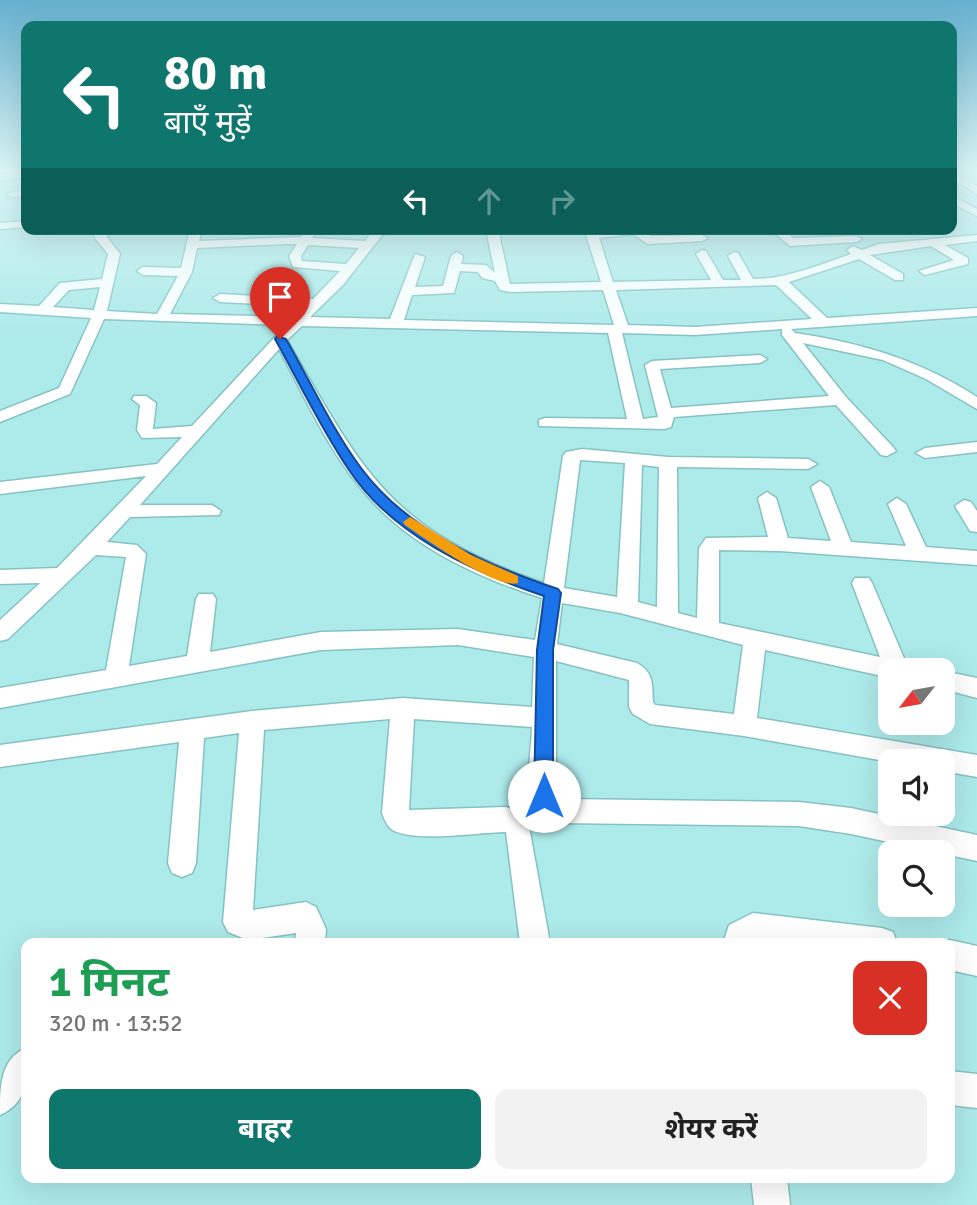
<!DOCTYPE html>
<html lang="hi">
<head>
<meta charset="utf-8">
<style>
	body { margin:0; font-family:Signika,"Noto Sans Devanagari",sans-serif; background:#f2f2f2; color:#222; height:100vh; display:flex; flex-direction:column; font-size:26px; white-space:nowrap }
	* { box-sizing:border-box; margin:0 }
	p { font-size:23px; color:#767676 }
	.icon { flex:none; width:38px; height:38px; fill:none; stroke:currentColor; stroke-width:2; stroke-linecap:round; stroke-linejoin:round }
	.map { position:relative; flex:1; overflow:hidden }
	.sheet { position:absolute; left:21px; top:938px; width:934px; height:245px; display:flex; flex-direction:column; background:#fff; border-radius:14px; box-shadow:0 7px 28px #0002 }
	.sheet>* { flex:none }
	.guide { position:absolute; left:21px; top:21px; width:936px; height:214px; border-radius:14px; box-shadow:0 7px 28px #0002; background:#0f766e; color:#fff; overflow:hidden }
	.needle { width:46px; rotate:239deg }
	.buttons { position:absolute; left:878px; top:658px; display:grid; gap:14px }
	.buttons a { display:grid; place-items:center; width:77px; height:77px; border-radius:14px; background:#fff; box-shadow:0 7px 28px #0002; font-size:35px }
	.pin { position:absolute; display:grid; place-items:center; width:60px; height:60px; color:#fff; margin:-72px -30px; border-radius:50% 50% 50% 0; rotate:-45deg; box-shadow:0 0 7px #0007 }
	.pin .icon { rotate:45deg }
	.me { position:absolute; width:77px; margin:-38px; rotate:0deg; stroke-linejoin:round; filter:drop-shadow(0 0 5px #0008) }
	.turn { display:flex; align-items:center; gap:24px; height:147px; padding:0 28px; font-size:32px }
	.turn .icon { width:91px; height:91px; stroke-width:2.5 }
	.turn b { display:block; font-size:49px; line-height:60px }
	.lanes { display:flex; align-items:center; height:66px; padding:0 28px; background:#0003; justify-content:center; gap:35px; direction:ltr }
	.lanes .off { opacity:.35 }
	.round { display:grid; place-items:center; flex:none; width:74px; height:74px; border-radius:14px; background:#f2f2f2 }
	.summary { display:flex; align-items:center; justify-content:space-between; height:119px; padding:0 28px }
	h1 { font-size:42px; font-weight:700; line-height:52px; color:#1e9e55 }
	.action { display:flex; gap:14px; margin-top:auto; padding:14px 28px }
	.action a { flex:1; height:80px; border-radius:14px; background:#0f766e; color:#fff; font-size:28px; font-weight:700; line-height:80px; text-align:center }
	.action a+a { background:#f2f2f2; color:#222 }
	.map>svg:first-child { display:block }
</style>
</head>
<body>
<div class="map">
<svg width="977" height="1205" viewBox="0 0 977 1205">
	<rect width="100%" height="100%" fill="#adeaea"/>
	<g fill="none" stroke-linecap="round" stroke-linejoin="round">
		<g stroke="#86c2c2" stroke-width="3">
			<path id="minor" d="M26 171V177L0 181V175Z
				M952 172 977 186V194L952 179Z
				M26 190V196L11 197 6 194Z
				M952 196 977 209V216L952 203Z
				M26 221V227L0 229V223Z
				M93 229H105L107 237 120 254 107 311 157 314 178 276 143 275 137 271 143 267 181 268 190 229H202L199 241 301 237 306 230 313 229 316 232 312 238 365 241 374 229H409L383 234 343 285 310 317 390 319 415 254 425 257 415 287 443 286 451 256 457 252 463 256 461 264 486 265 495 273 486 229H498L510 284 601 282 586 235 612 229H641L651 236 702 235 708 238 702 241 648 244 633 234 599 238 613 282 711 280 696 254 702 250 706 251 723 280H741L728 256 734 252 738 253 753 279C787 279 819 265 851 254L847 250 853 246 862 250 879 244 977 235V241L945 245 968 258V264L925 275 919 271 954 260 931 246 870 255 903 274V280H895L859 259 789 282 827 318 977 308V316L791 329 795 333C862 343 920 360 977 397V409L926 379 883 360 803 343 846 397 893 447 896 451 887 456 881 455 836 405 674 417 671 427 665 429 539 426V420L545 418 627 419 608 333 302 326 287 340C362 470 387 527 537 581L544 583 563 456 566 452 582 449 668 457 808 459 817 464 808 469 677 467 678 613 697 618 699 548 706 538 768 537 758 498 767 492 776 498 788 538 831 541 811 487 820 481 829 487 851 542 906 546 888 504 897 498 906 504 926 547 977 551V565L780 551 719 550V623L880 657 852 583 855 578H869L872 583 909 670H891V678L765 650 757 718 977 755V777L943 771V761L891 762 744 736 650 724 633 714 629 707V680L556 661V795L562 799 799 802 851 808 977 835V861L851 834 799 826 559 823C517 807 531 765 532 727L414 719 409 810 506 807 527 815 550 943H520L506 832C481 832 407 844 390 828 386 824 384 818 382 813L390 719 264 730 253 910 306 902 316 907 326 929 325 943H295L296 933 248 940 228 932 223 922 239 733 204 738 196 863 192 873 182 877 172 873 168 863 179 742 0 767V745L252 711 403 698 532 707 534 657 458 645 321 650 0 708V688L106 670 126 557 96 555 8 639 0 641V620L40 583 0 584V570L57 568 146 476 0 494V482L157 464 182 437 142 438 137 430 140 405 132 399 134 396H146L156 403 153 429 192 426 286 325 104 319 70 394 0 422V411L59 388 91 318 0 312V304L39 306 60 283 102 279 108 254 95 238ZM286 244H297L289 256 293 267 340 271 313 299 220 294 213 298 220 302 305 306 294 317 170 314 192 272 197 248ZM308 245 359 248 346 264 302 261 301 256ZM460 271 478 272 482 278 495 281 500 290 510 292 603 290 614 325 404 320 412 295 454 293ZM776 285 812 319 695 327 628 325 616 290ZM100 287 94 310 53 307 69 290ZM782 329V335L829 396 671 408 660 369 760 363 767 359 760 355 652 361 645 365 658 417 643 419 622 333 695 335ZM279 349C307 401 331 457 371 500 415 549 480 578 542 598L535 640 458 629 321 632 210 652 216 599 213 594H199L196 599 187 656 129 666 146 554 137 545 107 542 130 517 219 515 221 511 212 505H140ZM580 460 625 463 617 597 564 588ZM642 465 659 467 657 607 638 602ZM562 603 620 613 743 645 734 714 655 705 653 702C652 684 654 673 637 663L557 644Z
				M770 229H783L793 238 856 236 862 239 856 242 790 246Z
				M977 442V452L925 458 916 453 925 448Z
				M964 500 971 502 977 511V532L970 531 955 506Z
				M943 671 977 678V698L943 689Z
				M753 913 882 928 893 932 897 943H723L729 925Z
				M950 940 977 946V976L950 970V943H942Z
				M26 1048C26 1076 30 1102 0 1115 0 1087 0 1059 26 1048Z
				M950 1071 977 1074V1108L950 1105Z
				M751 1178H787L790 1205H754Z"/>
		</g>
		<use href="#minor" fill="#fff" fill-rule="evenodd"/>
	</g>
	<linearGradient id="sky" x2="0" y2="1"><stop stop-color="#66b0cf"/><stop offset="0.5" stop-color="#daf6f6"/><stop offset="1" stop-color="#daf6f6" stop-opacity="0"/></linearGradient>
	<rect width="977" height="340" fill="url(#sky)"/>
	<path fill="#1a73e8" stroke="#114b97" stroke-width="2" d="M277 336 286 339C310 381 332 429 361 468 408 531 486 565 558 589L561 593 553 650V796L551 802 544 805 537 802 534 796 537 650 544 596C473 572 392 535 349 470 321 429 299 382 275 339Z"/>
	<path fill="#f59e0b" d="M410 517 471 555 518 576V583C497 590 424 538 405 525L403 522Z"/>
</svg>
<div class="buttons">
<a><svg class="needle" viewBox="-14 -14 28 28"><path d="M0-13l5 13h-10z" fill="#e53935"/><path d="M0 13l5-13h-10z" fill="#767676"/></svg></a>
<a><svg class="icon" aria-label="sound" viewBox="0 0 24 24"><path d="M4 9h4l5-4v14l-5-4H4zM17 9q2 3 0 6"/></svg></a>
<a><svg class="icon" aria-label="search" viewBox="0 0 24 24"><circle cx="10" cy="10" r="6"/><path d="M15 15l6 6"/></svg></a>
</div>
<div class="pin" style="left:280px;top:339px;background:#d93025"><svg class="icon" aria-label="arrive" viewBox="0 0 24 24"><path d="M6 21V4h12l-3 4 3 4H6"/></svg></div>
<svg class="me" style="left:544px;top:796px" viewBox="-20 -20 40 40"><circle r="19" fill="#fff"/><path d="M0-13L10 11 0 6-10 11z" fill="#1a73e8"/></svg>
<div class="guide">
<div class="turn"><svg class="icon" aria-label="left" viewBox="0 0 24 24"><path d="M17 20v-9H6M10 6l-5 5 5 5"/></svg><div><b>80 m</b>बाएँ मुड़ें</div></div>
<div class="lanes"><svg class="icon" aria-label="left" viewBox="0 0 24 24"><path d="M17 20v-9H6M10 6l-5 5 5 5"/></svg><svg class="icon off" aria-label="ahead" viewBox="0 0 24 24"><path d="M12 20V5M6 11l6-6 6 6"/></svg><svg class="icon off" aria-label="right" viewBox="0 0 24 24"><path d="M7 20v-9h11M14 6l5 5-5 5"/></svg></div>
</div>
<section class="sheet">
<div class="summary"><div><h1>1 मिनट</h1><p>320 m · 13:52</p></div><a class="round" style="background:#d93025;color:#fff"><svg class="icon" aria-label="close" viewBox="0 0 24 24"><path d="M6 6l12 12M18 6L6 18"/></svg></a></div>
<div class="action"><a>बाहर</a><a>शेयर करें</a></div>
</section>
</div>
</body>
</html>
